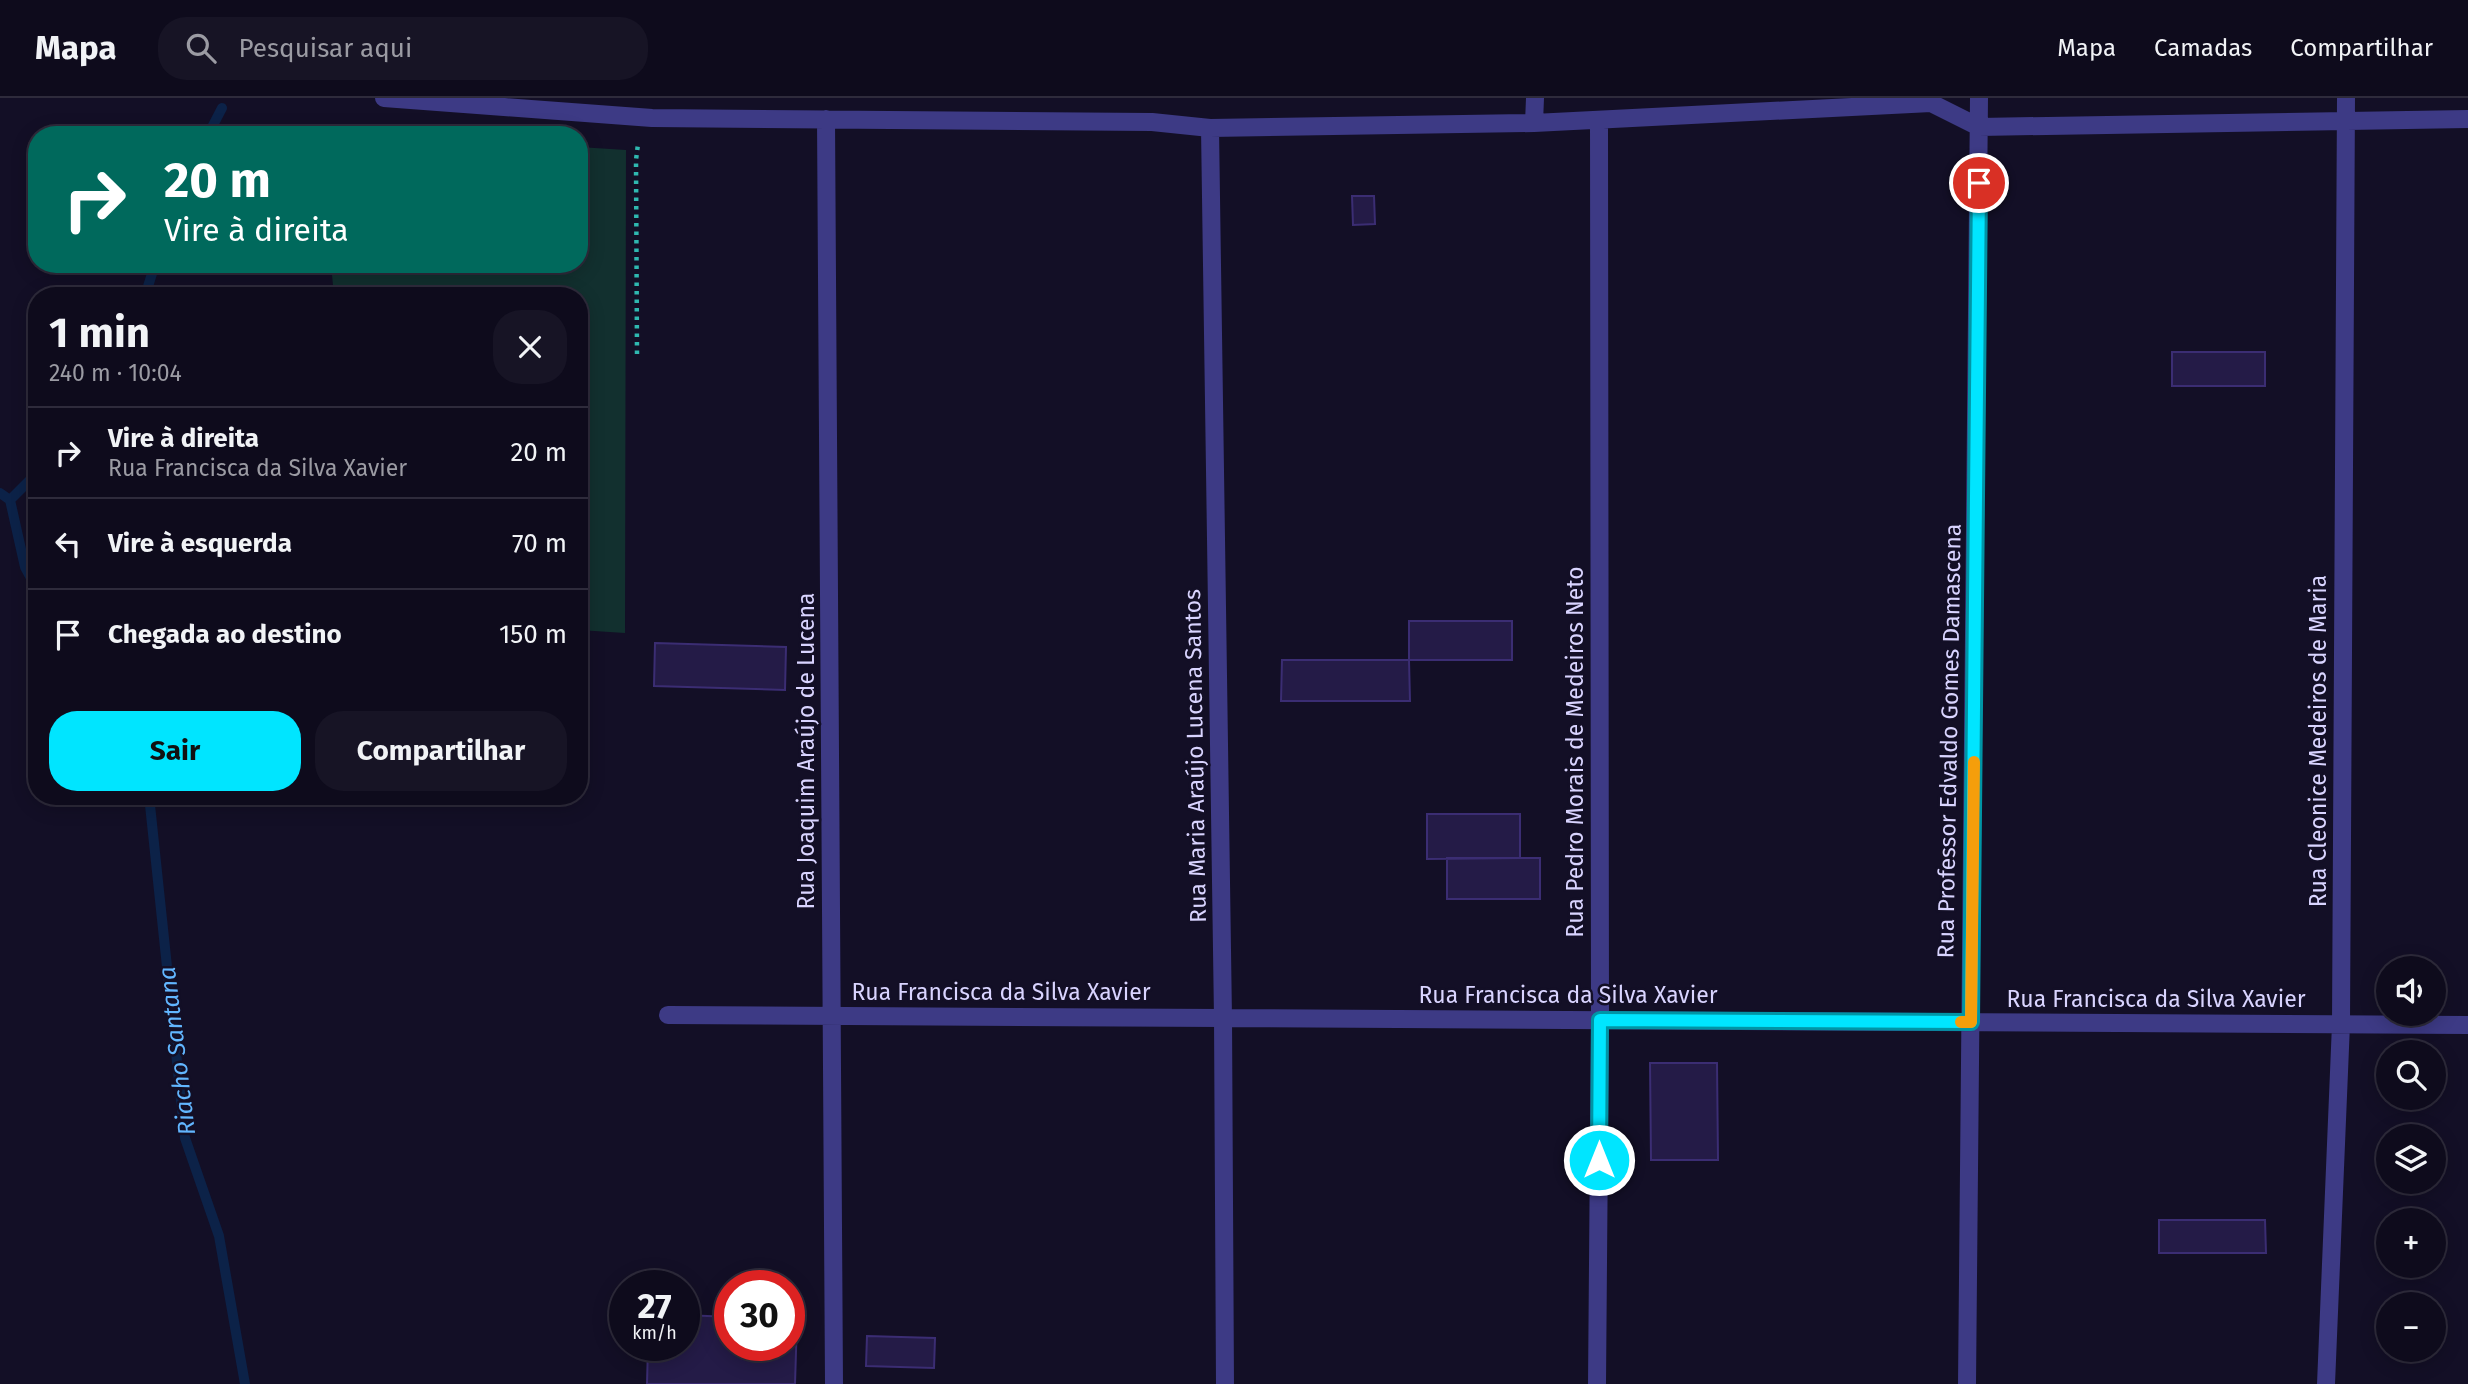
<!DOCTYPE html>
<html lang="pt">
<head>
<meta charset="utf-8">
<style>
	body { margin:0; font-family:"Fira Sans",sans-serif; background:#171425; color:#f1f3f6; height:100vh; display:flex; flex-direction:column; font-size:26px; white-space:nowrap }
	* { box-sizing:border-box; margin:0 }
	p { font-size:23px; color:#9b9ba3 }
	.icon { flex:none; width:38px; height:38px; fill:none; stroke:currentColor; stroke-width:2; stroke-linecap:round; stroke-linejoin:round }
	.map { position:relative; flex:1; overflow:hidden }
	.side { position:absolute; left:28px; top:189px; width:560px; height:518px; display:flex; flex-direction:column; background:#0e0b1c; border-radius:28px; box-shadow:0 4px 18px #0003,0 0 0 2px #2e2b3b }
	.side>* { flex:none }
	.banner { position:absolute; left:28px; top:28px; width:560px; height:147px; border-radius:28px; box-shadow:0 4px 18px #0003,0 0 0 2px #2e2b3b; background:#00695c; color:#fff; overflow:hidden }
	.fabs { position:absolute; left:2376px; top:858px; display:grid; gap:14px }
	.fabs a { display:grid; place-items:center; width:70px; height:70px; border-radius:50%; background:#0e0b1c; box-shadow:0 4px 18px #0003,0 0 0 2px #2e2b3b; font-size:35px }
	.speed { position:absolute; left:609px; top:1172px; display:flex; gap:14px; font-size:35px; font-weight:700; text-align:center }
	.speed>* { display:grid; place-content:center; width:91px; height:91px; border-radius:50%; background:#0e0b1c; box-shadow:0 4px 18px #0003,0 0 0 2px #2e2b3b; line-height:1 }
	.speed small { font-size:18px; font-weight:400 }
	.speed .limit { border:10px solid #d22; background:#fff; color:#111 }
	.pin { position:absolute; display:grid; place-items:center; width:60px; height:60px; color:#fff; margin:-30px; border:4px solid #fff; border-radius:50%; box-shadow:0 2px 7px #0007 }
	.me { position:absolute; width:77px; margin:-38px; rotate:0deg; stroke-linejoin:round; filter:drop-shadow(0 0 5px #0008) }
	.turn { display:flex; align-items:center; gap:24px; height:147px; padding:0 21px; font-size:32px }
	.turn .icon { width:91px; height:91px; stroke-width:2.5 }
	.turn b { display:block; font-size:49px; line-height:60px }
	.round { display:grid; place-items:center; flex:none; width:74px; height:74px; border-radius:28px; background:#171425 }
	.headline { display:flex; align-items:center; justify-content:space-between; height:119px; padding:0 21px }
	h1 { font-size:42px; font-weight:700; line-height:52px }
	.button { display:flex; gap:14px; margin-top:auto; padding:14px 21px }
	.button a { flex:1; height:80px; border-radius:28px; background:#00e5ff; color:#111; font-size:28px; font-weight:700; line-height:80px; text-align:center }
	.button a+a { background:#171425; color:#f1f3f6 }
	ul { padding:0; list-style:none }
	li { display:flex; align-items:center; gap:21px; height:91px; padding:0 21px; border-top:2px solid #2e2b3b }
	li div { flex:1 }
	li b { display:block; font-size:26px }
	li em { font-style:normal }
	header { display:flex; align-items:center; gap:42px; box-sizing:border-box; height:98px; padding:0 35px; background:#0e0b1c; border-bottom:2px solid #2e2b3b }
	header strong { font-size:33px }
	nav { display:flex; gap:38px; margin-inline-start:auto; font-size:24px }
	.search { width:490px; height:63px; background:#171425; display:flex; align-items:center; gap:18px; box-sizing:border-box; padding:0 24px; border-radius:28px; color:#9b9ba3; font-size:26px }
	.map>svg:first-child { display:block }
</style>
</head>
<body>
<header>
<strong>Mapa</strong>
<div class="search"><svg class="icon" aria-label="search" viewBox="0 0 24 24"><circle cx="10" cy="10" r="6"/><path d="M15 15l6 6"/></svg>Pesquisar aqui</div>
<nav><a>Mapa</a><a>Camadas</a><a>Compartilhar</a></nav>
</header>
<div class="map">
<svg width="2468" height="1286" viewBox="0 0 2468 1286">
	<rect width="100%" height="100%" fill="#130f26"/>
	<path fill="#12302f" d="M579 49 626 52 625 535 579 532V198H334L331 166H579Z"/>
	<g fill="none" stroke-linecap="round" stroke-linejoin="round">
		<path stroke="#0c2248" stroke-width="10" d="M208 37 222 10
			M145 198 155 166
			M0 395 10 402 25 469 37 491
			M10 402 37 375
			M145 698 150 707 185 1040 219 1138 245 1286"/>
	</g>
	<path fill="#241b47" stroke="#3b2d73" stroke-width="2" d="M1352 98H1374L1375 126 1353 127Z
		M2172 254H2265V288H2172Z
		M1409 523H1512V562H1409Z
		M655 545 786 549 785 592 654 588Z
		M1282 562H1409L1410 603H1281Z
		M1427 716H1520V760L1427 761Z
		M1447 760H1540V801H1447Z
		M1650 965H1717L1718 1062H1651Z
		M2159 1122H2265L2266 1155H2159Z
		M684 1217 730 1219V1248H789V1221H797L795 1286H647L648 1248H684Z
		M867 1238 935 1240 934 1270 866 1268Z"/>
	<g fill="none" stroke-linecap="round" stroke-linejoin="round">
		<path stroke="#2fb8b0" stroke-width="4.5" stroke-dasharray="3.5 5" stroke-linecap="butt" d="M637 256 636 62 638 46"/>
		<path stroke="#3d3a85" stroke-width="18" d="M384 0 652 20 1152 24 1210 30 1534 25 1931 5 1979 29 2468 21
			M826 21 834 1286
			M1534 25 1535 0
			M1210 30 1223 920 1225 1286
			M668 917 2468 927
			M1597 1286 1600 922 1599 22
			M1967 1286 1979 0
			M2326 1286 2341 926 2346 0"/>
	</g>
	<g fill="none" stroke-linecap="round" stroke-linejoin="round">
		<g stroke="#0095a6" stroke-width="18">
			<path id="route" d="M1599 1062 1600 922 1971 924 1979 85"/>
		</g>
		<use href="#route" stroke="#00e5ff" stroke-width="12"/>
		<path stroke="#f59e0b" stroke-width="12" d="M1961 924H1971L1974 664"/>
	</g>
	<g text-anchor="middle" dominant-baseline="central" stroke-width="5" stroke-linejoin="round" paint-order="stroke">
		<g font-size="23" fill="#d9d4ff" stroke="#130f26">
			<text transform="translate(1949 643) rotate(-89)">Rua Professor Edvaldo Gomes Damascena</text>
			<text transform="translate(2318 643) rotate(-90)">Rua Cleonice Medeiros de Maria</text>
			<text transform="translate(806 653) rotate(-90)">Rua Joaquim Araújo de Lucena</text>
			<text transform="translate(1575 654) rotate(-90)">Rua Pedro Morais de Medeiros Neto</text>
			<text transform="translate(1195 658) rotate(-91)">Rua Maria Araújo Lucena Santos</text>
			<text x="1001" y="894">Rua Francisca da Silva Xavier</text>
			<text x="1568" y="897">Rua Francisca da Silva Xavier</text>
			<text x="2156" y="901">Rua Francisca da Silva Xavier</text>
		</g>
		<g font-size="24" font-style="italic" fill="#62b6ff" stroke="#130f26">
			<text transform="translate(177 953) rotate(-97)">Riacho Santana</text>
		</g>
	</g>
</svg>
<div class="fabs">
<a><svg class="icon" aria-label="sound" viewBox="0 0 24 24"><path d="M4 9h4l5-4v14l-5-4H4zM17 9q2 3 0 6"/></svg></a>
<a><svg class="icon" aria-label="search" viewBox="0 0 24 24"><circle cx="10" cy="10" r="6"/><path d="M15 15l6 6"/></svg></a>
<a><svg class="icon" aria-label="layers" viewBox="0 0 24 24"><path d="M12 4l9 5-9 5-9-5zM3 14l9 5 9-5"/></svg></a>
<a>+</a>
<a>−</a>
</div>
<div class="speed"><div>27<small>km/h</small></div><div class="limit">30</div></div>
<div class="pin" style="left:1979px;top:85px;background:#d93025"><svg class="icon" aria-label="arrive" viewBox="0 0 24 24"><path d="M6 21V4h12l-3 4 3 4H6"/></svg></div>
<svg class="me" style="left:1599px;top:1062px" viewBox="-20 -20 40 40"><circle r="17" fill="#00e5ff" stroke="#fff" stroke-width="3"/><path d="M0-11L8 9 0 5-8 9z" fill="#fff"/></svg>
<div class="banner">
<div class="turn"><svg class="icon" aria-label="right" viewBox="0 0 24 24"><path d="M7 20v-9h11M14 6l5 5-5 5"/></svg><div><b>20 m</b>Vire à direita</div></div>
</div>
<section class="side">
<div class="headline"><div><h1>1 min</h1><p>240 m · 10:04</p></div><a class="round"><svg class="icon" aria-label="close" viewBox="0 0 24 24"><path d="M6 6l12 12M18 6L6 18"/></svg></a></div>
<ul>
<li><svg class="icon" aria-label="right" viewBox="0 0 24 24"><path d="M7 20v-9h11M14 6l5 5-5 5"/></svg><div><b>Vire à direita</b><p>Rua Francisca da Silva Xavier</p></div><em>20 m</em></li>
<li><svg class="icon" aria-label="left" viewBox="0 0 24 24"><path d="M17 20v-9H6M10 6l-5 5 5 5"/></svg><div><b>Vire à esquerda</b></div><em>70 m</em></li>
<li><svg class="icon" aria-label="arrive" viewBox="0 0 24 24"><path d="M6 21V4h12l-3 4 3 4H6"/></svg><div><b>Chegada ao destino</b></div><em>150 m</em></li>
</ul>
<div class="button"><a>Sair</a><a>Compartilhar</a></div>
</section>
</div>
</body>
</html>
